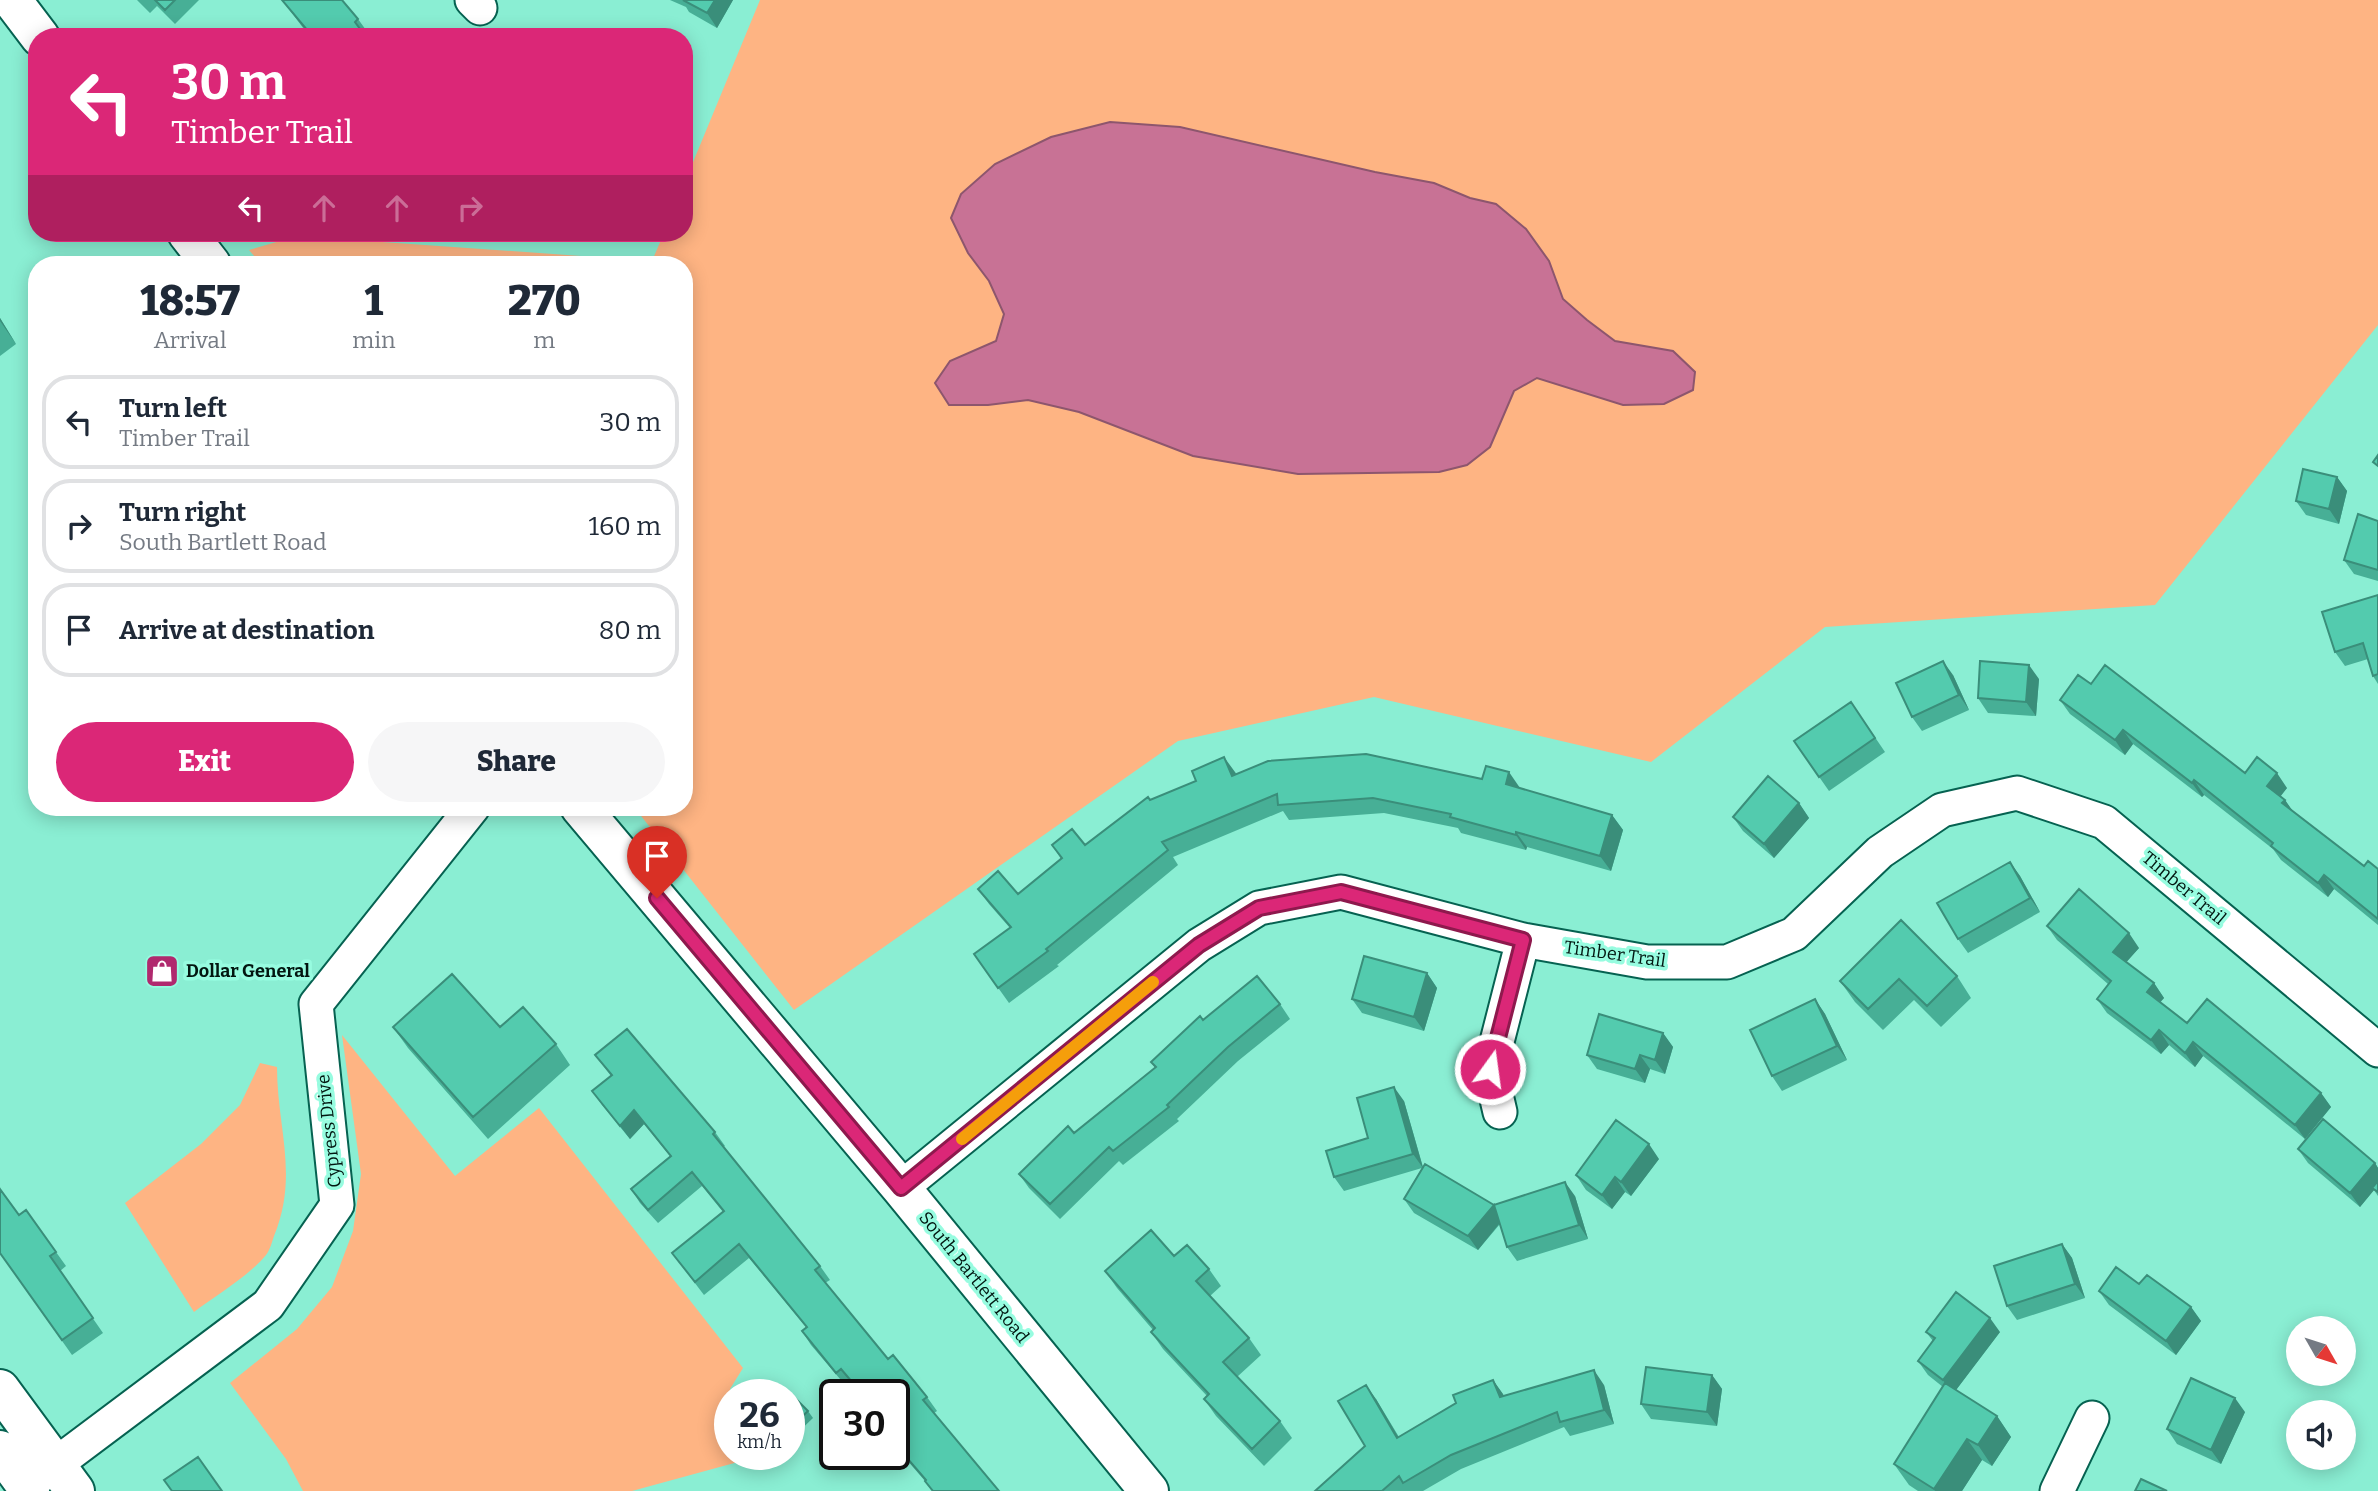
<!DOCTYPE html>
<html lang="en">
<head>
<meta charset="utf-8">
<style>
	body { margin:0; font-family:Bitter,serif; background:#f6f6f7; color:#1f2937; height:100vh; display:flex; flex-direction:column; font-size:26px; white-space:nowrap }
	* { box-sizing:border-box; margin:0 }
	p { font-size:23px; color:#747a83 }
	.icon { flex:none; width:38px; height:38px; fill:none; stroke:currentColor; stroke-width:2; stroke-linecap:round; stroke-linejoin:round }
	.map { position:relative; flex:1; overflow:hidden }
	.sheet { position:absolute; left:28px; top:256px; width:665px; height:560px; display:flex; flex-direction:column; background:#fff; border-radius:28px; box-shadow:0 4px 18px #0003 }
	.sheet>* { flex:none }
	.guide { position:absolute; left:28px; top:28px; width:665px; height:214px; border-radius:28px; box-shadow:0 4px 18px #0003; background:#db2777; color:#fff; overflow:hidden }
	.needle { width:46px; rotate:129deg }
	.buttons { position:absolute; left:2286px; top:1316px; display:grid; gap:14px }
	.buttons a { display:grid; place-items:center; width:70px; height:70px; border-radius:50%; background:#fff; box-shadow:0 4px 18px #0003; font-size:35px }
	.speed { position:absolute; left:714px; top:1379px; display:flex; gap:14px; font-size:35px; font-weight:700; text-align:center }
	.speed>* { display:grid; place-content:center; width:91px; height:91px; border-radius:50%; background:#fff; box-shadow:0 4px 18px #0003; line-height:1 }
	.speed small { font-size:18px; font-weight:400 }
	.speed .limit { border:4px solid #111; border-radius:10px; background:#fff; color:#111 }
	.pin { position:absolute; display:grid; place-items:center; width:60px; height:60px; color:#fff; margin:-72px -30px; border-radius:50% 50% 50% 0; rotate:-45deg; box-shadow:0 0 7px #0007 }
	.pin .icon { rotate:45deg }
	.me { position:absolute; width:77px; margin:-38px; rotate:14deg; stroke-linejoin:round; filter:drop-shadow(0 0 5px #0008) }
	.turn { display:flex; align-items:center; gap:24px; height:147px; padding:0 28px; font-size:32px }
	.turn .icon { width:91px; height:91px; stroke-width:2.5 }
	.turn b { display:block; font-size:49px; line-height:60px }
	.lanes { display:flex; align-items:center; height:66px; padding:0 28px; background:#0003; justify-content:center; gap:35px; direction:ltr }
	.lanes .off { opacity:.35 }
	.eta { display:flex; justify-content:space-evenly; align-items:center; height:119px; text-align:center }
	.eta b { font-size:42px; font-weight:800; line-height:49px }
	.action { display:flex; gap:14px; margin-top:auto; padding:14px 28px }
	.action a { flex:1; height:80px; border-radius:42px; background:#db2777; color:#fff; font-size:28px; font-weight:800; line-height:80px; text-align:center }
	.action a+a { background:#f6f6f7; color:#1f2937 }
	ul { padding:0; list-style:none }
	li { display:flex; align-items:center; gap:21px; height:94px; margin:0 14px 10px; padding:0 14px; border:4px solid #e0e1e3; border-radius:28px }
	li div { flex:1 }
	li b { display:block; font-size:26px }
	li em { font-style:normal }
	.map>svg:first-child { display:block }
</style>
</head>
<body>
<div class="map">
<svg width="2378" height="1491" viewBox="0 0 2378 1491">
	<rect width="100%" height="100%" fill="#8aeed3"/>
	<path fill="#feb483" d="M760 0H2378V325L2155 605 1825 627 1651 762 1374 697 1178 741 794 1010 634 807H684V264H261L249 250 297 236 652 261 664 233H684V184Z
		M342 1035 455 1176 539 1108 743 1368 730 1389V1454H747L749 1459 632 1491H303L286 1459 230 1383 297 1329 332 1287 353 1231 361 1174Z
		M260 1063 277 1067C277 1128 299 1175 274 1236 272 1242 270 1250 266 1255 250 1275 215 1296 194 1312L125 1203 201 1144 240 1105Z"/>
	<path fill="#c87295" stroke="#8d566d" stroke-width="2" d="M1110 122 1180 127 1375 172 1434 183 1470 198 1496 204 1526 229 1549 261 1563 299 1587 320 1615 341 1673 351 1695 372 1693 390 1664 404 1623 405 1537 378 1514 391 1490 447 1467 465 1439 472 1298 474 1193 456 1079 412 1028 400 988 405H949L935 383 950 361 996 341 1004 314 989 281 968 253 951 218 961 194 995 164 1051 137Z"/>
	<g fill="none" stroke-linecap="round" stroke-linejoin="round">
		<g stroke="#066251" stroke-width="37">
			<path id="minor" d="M472 0 480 8
				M1500 1112 1490 1069 1523 940
				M901 1188 1199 945 1259 908 1341 892 1523 940 1647 962H1727L1794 934 1880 852 1942 810 2017 793 2104 822 2378 1050
				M36 1479 268 1305 337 1205 316 1004 473 807
				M2057 1491 2092 1418"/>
		</g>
		<g stroke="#066251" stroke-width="42">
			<path id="tertiary" d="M0 1389 75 1491
				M0 1450 30 1491"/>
		</g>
		<g stroke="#066251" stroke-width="42">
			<path id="secondary" d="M12 0 40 37
				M187 233 211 264
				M580 807 901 1188 1149 1491"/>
		</g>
		<use href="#minor" stroke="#fff" stroke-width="33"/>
		<use href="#tertiary" stroke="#fff" stroke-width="38"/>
		<use href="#secondary" stroke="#fff" stroke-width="38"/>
	</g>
	<path fill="#47af96" d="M137 0H199L175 24 157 6 150 13Z
		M282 0 358 19 371 37H310Z
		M670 0H733L717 28 689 12 686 7Z
		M0 318 16 344 0 356Z
		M2337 477 2347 491 2339 524 2306 515 2296 501Z
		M2378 521V581L2354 574 2344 560Z
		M2378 595V684L2373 676 2368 659 2345 666 2335 652Z
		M1953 675 1969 710 1922 731 1912 717Z
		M2039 679 2036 716 1988 713 1978 698Z
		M2091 684 2245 773 2287 788 2280 796 2285 800 2293 812 2364 866 2378 869V925L2334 889 2328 897 2281 860 2273 849 2204 795 2202 797 2133 744 2125 755 2070 714 2060 700Z
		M1851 702 1885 752 1829 791 1794 741Z
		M1235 772 1236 774 1520 788 1612 815 1623 830 1611 871 1527 847 1526 850 1461 833 1458 828 1384 813 1289 820 1283 811 1173 857 1178 865 1057 965 1059 966 1009 1003 974 954 1010 928 989 904 978 889 1018 894 1061 859 1052 845H1085L1150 800Z
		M1799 803 1809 818 1774 858 1743 831 1733 817Z
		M2010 862 2020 876 2040 912 1968 953 1958 939Z
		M2047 926 2139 948 2126 962 2154 983 2164 998 2160 1002 2187 1023 2321 1093 2331 1107 2305 1139 2203 1056 2195 1067 2169 1045 2161 1054 2107 1013 2097 999 2108 984 2057 940Z
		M1427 973 1437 988 1424 1031 1362 1013 1352 999Z
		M1957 976 1971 998 1941 1027 1914 1000 1883 1030 1855 1002 1840 981Z
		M1815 999 1825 1014 1847 1060 1782 1091 1772 1076Z
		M1280 1004 1290 1019 1238 1061 1177 1119 1179 1121 1123 1165 1119 1161 1060 1219 1029 1188 1019 1174 1074 1133 1155 1068 1151 1062 1203 1020Z
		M393 1027H500L556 1044 570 1065 488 1139 408 1048Z
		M1663 1033 1673 1047 1665 1074 1650 1069 1645 1083 1597 1069 1587 1055Z
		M595 1055 715 1132 725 1146 723 1147 820 1266 830 1280 825 1283 888 1359 927 1397 937 1411 934 1413 999 1491H932L925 1481 894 1445V1395H861L851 1382 846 1386 811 1345 802 1331 806 1327 749 1258 704 1295 672 1253 723 1212 702 1186 658 1223 640 1203 631 1189 670 1156 644 1124 630 1139 602 1105 592 1091 611 1076Z
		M1404 1101 1423 1167 1494 1205 1575 1196 1588 1239 1517 1261 1507 1247 1500 1224 1478 1250 1414 1213 1404 1199 1422 1168 1344 1191 1334 1177 1368 1138Z
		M2298 1149 2375 1163 2378 1168V1196L2374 1190 2360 1207 2308 1163Z
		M1659 1159 1631 1196 1625 1192 1612 1209 1586 1190 1576 1175Z
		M26 1210 66 1266 60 1271 103 1333 72 1355 0 1253 19 1215Z
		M2062 1244 2072 1258 2085 1298 2017 1320 2007 1306Z
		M1174 1256 1209 1269 1221 1286 1210 1296 1249 1338 1261 1355 1237 1377 1280 1421 1292 1438 1264 1466 1216 1416 1204 1399 1207 1396 1163 1349 1151 1332 1153 1330 1117 1288 1105 1271Z
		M2139 1284 2191 1307 2201 1321 2176 1355 2109 1305 2099 1291Z
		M1926 1332H2000L1956 1390 1997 1416 2011 1437 1992 1466 1982 1460 1962 1491H1918L1909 1485 1894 1464 1943 1387 1928 1375 1918 1361 1933 1341Z
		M1712 1375 1722 1389 1717 1426 1651 1419 1641 1404Z
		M1493 1380 1504 1396 1604 1385 1614 1424 1570 1436 1564 1427 1461 1469 1423 1491H1315L1365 1446 1376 1399 1399 1437 1456 1403Z
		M789 1395 808 1411 813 1418 789 1441Z
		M2245 1412 2221 1464 2177 1444 2167 1429Z"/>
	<path fill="#3a8e7a" d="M715 0H733L717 28 707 13Z
		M0 318 16 344 0 321Z
		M2337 477 2347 491 2339 524 2329 509Z
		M1943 661 1953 675 1969 710 1959 695Z
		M2029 665 2039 679 2036 716 2026 702Z
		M2123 730 2133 744 2125 755 2115 740Z
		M1224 757 1235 772 1243 791 1232 776Z
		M1509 772 1520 788 1506 784Z
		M2277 773 2287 788 2277 801 2267 786Z
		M2194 780 2204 795 2202 797 2192 783Z
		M2285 800 2295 814 2282 803Z
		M1799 803 1809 818 1774 858 1764 844Z
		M1612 815 1623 830 1611 871 1600 856Z
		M1516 832 1527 847 1526 850 1516 835Z
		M2010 862 2020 876 2040 912 2030 898Z
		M2324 875 2334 889 2328 897 2318 883Z
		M2129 933 2139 948 2123 966 2113 952Z
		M1427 973 1437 988 1424 1031 1414 1017Z
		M2154 983 2164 998 2157 1006 2147 992Z
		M1815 999 1825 1014 1847 1060 1837 1046Z
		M2159 1030 2169 1045 2161 1054 2151 1040Z
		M1663 1033 1673 1047 1665 1074 1655 1060Z
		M2193 1042 2203 1056 2195 1067 2185 1053Z
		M1640 1055 1650 1069 1645 1083 1635 1069Z
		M1394 1087 1404 1101 1423 1168 1413 1154Z
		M2321 1093 2331 1107 2305 1139 2295 1125Z
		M634 1110 644 1124 630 1139 620 1126Z
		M1649 1144 1659 1159 1631 1196 1621 1182Z
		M2375 1163 2378 1168V1185L2372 1188 2374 1190 2360 1207 2350 1193Z
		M1615 1177 1625 1192 1612 1209 1602 1195Z
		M1565 1182 1575 1196 1588 1239 1579 1225Z
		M1494 1205 1503 1219 1478 1250 1468 1236Z
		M2062 1244 2072 1258 2085 1298 2075 1284Z
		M2191 1307 2201 1321 2176 1355 2166 1341Z
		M1990 1318 2000 1332 1953 1394 1943 1380Z
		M1594 1370 1604 1385 1614 1424 1604 1410Z
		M1712 1375 1722 1389 1717 1426 1707 1412Z
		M1493 1380 1503 1394 1510 1412 1500 1397Z
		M1366 1385 1376 1399 1407 1452 1397 1438Z
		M2235 1398 2245 1412 2221 1464 2211 1450Z
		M1997 1416 2011 1437 1992 1466 1978 1445Z
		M1967 1439 1982 1460 1962 1491H1935L1934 1489Z"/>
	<path fill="#53cbae" stroke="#3a8e7a" stroke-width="2" d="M155 0H175L165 10Z
		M282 0H342L358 19 355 22 366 37H313Z
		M683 0H715L707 13Z
		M2378 455V466L2373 462Z
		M2303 469 2337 477 2329 509 2296 501Z
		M2358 514 2378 521V570L2344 560Z
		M2378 595V674L2373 676 2363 643 2335 652 2322 612Z
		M1943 661 1959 695 1912 717 1896 683Z
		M1980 661 2029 665 2026 702 1978 698Z
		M2105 665 2245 773 2257 757 2277 773 2267 786 2285 800 2282 803 2364 866 2368 861 2378 869V919L2324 875 2318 883 2271 846 2273 843 2194 780 2192 783 2123 730 2115 740 2060 700 2078 675 2091 684Z
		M1851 702 1875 738 1819 777 1794 741Z
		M1366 754 1482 779 1486 766 1509 772 1506 784 1612 815 1600 856 1516 832V835L1450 817 1451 814 1373 798 1278 805 1277 794 1162 842 1168 850 1046 949 1048 951 998 988 974 954 1011 927 978 889 998 871 1018 894 1062 858 1052 845 1072 829 1085 845 1148 797 1150 800 1196 781 1192 771 1224 757 1232 776 1268 761Z
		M1768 776 1799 803 1764 844 1733 817Z
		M2010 862 2030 898 1958 939 1937 903Z
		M2079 889 2129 933 2113 952 2154 983 2147 992 2187 1023 2207 999 2321 1093 2295 1125 2193 1042 2185 1053 2159 1030 2151 1040 2097 999 2111 981 2047 926Z
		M1901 920 1957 976 1927 1006 1899 979 1868 1009 1840 981Z
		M1364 956 1427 973 1414 1017 1352 999Z
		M452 974 500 1027 523 1007 556 1044 473 1117 393 1027Z
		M1257 976 1280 1004 1228 1047 1167 1105 1169 1107 1113 1151 1109 1147 1050 1204 1019 1174 1068 1126 1074 1133 1156 1067 1151 1062 1200 1016 1203 1020Z
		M1815 999 1837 1046 1772 1076 1750 1030Z
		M1599 1014 1663 1033 1655 1060 1640 1055 1635 1069 1587 1055Z
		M627 1029 715 1132 713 1134 820 1266 815 1270 888 1359 893 1355 927 1397 923 1400 999 1491H933L925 1481 926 1480 894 1443V1395H863L841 1369 836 1373 802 1331 807 1327 739 1244 695 1282 672 1253 724 1211 692 1172 648 1210 631 1189 671 1156 634 1110 620 1126 592 1091 612 1075 595 1055Z
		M1394 1087 1413 1154 1334 1177 1326 1151 1368 1138 1357 1098Z
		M2323 1119 2375 1163 2350 1193 2298 1149Z
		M1616 1120 1649 1144 1621 1182 1615 1177 1602 1195 1576 1175Z
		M1425 1164 1494 1205 1565 1182 1579 1225 1507 1247 1494 1205 1468 1236 1404 1199Z
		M2378 1181V1192L2372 1188Z
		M0 1189 19 1215 26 1210 56 1252 50 1256 93 1318 62 1340 0 1253Z
		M1151 1230 1174 1256 1187 1245 1209 1269 1196 1281 1249 1338 1223 1362 1280 1421 1252 1449 1204 1399 1209 1394 1151 1332 1155 1328 1105 1271Z
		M2062 1244 2075 1284 2007 1306 1994 1266Z
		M2116 1267 2139 1284 2147 1275 2191 1307 2166 1341 2099 1291Z
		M1956 1292 1990 1318 1943 1380 1918 1361 1935 1338 1926 1332Z
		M1646 1367 1712 1375 1707 1412 1641 1404Z
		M1594 1370 1604 1410 1560 1422 1557 1412 1451 1455 1403 1483 1399 1476 1382 1491H1315L1365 1446 1338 1401 1366 1385 1397 1438 1456 1403 1453 1395 1493 1380 1500 1397Z
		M2191 1378 2235 1398 2211 1450 2167 1429Z
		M1945 1383 1997 1416 1978 1445 1967 1439 1934 1489 1894 1464Z
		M788 1391 808 1411 789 1429V1395H784Z
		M198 1457 222 1491H172L164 1480Z
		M2141 1479 2167 1491H2135Z"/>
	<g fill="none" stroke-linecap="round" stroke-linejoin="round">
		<g stroke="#8e194d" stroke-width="18">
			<path id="route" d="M657 898 901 1188 1199 945 1259 908 1341 892 1523 940 1490 1069"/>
		</g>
		<use href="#route" stroke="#db2777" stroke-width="12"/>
		<path stroke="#f59e0b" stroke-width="12" d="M962 1139 1153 982"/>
	</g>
	<defs>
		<g id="shop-square" transform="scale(1.75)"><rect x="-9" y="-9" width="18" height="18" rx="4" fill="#b0296e" stroke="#97fce0"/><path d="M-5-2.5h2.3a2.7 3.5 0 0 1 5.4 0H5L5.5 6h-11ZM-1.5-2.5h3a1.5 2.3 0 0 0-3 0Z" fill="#fff"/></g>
	</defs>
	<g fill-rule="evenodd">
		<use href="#shop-square" x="162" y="971"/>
	</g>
	<g text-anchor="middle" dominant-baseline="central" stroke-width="7" stroke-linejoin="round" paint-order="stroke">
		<g font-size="18" fill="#021610" stroke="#97fce0">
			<text transform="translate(2184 888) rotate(40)">Timber Trail</text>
			<text transform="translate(1615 954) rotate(8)">Timber Trail</text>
			<text transform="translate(329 1131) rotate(-96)">Cypress Drive</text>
			<text transform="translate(974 1277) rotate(51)">South Bartlett Road</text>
		</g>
		<g font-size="18" font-weight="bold" fill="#021610" stroke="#97fce0" text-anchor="start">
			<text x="186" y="971">Dollar General</text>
		</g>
	</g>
</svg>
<div class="buttons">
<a><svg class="needle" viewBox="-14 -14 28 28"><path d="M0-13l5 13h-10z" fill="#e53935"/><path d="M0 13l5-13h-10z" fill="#747a83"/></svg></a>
<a><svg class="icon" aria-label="sound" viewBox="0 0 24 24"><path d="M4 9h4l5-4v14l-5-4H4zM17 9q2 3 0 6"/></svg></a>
</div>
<div class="speed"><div>26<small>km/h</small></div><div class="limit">30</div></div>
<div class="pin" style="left:657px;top:898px;background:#d93025"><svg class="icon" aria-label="arrive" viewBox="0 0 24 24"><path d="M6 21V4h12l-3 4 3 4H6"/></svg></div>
<svg class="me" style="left:1490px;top:1069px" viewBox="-20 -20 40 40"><circle r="17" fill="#db2777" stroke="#fff" stroke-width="3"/><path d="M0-11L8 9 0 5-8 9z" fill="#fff"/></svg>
<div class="guide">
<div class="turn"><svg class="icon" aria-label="left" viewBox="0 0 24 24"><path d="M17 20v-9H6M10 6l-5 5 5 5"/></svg><div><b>30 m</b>Timber Trail</div></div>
<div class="lanes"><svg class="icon" aria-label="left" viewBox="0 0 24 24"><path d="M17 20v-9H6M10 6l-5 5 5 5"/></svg><svg class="icon off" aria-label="ahead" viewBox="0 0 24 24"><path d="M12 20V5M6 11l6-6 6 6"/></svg><svg class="icon off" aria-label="ahead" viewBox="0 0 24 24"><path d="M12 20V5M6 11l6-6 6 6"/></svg><svg class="icon off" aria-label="right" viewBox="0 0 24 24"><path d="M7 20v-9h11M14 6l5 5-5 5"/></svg></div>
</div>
<section class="sheet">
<div class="eta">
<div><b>18:57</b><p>Arrival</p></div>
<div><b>1</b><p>min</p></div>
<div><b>270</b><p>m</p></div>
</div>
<ul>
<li><svg class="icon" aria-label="left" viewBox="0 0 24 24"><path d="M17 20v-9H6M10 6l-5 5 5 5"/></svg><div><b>Turn left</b><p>Timber Trail</p></div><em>30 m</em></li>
<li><svg class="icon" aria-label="right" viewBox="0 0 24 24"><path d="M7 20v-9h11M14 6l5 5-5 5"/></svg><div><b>Turn right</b><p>South Bartlett Road</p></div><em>160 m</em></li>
<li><svg class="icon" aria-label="arrive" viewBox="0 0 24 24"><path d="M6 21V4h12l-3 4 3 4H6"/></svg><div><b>Arrive at destination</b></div><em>80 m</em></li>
</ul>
<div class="action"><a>Exit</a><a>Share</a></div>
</section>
</div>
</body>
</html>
